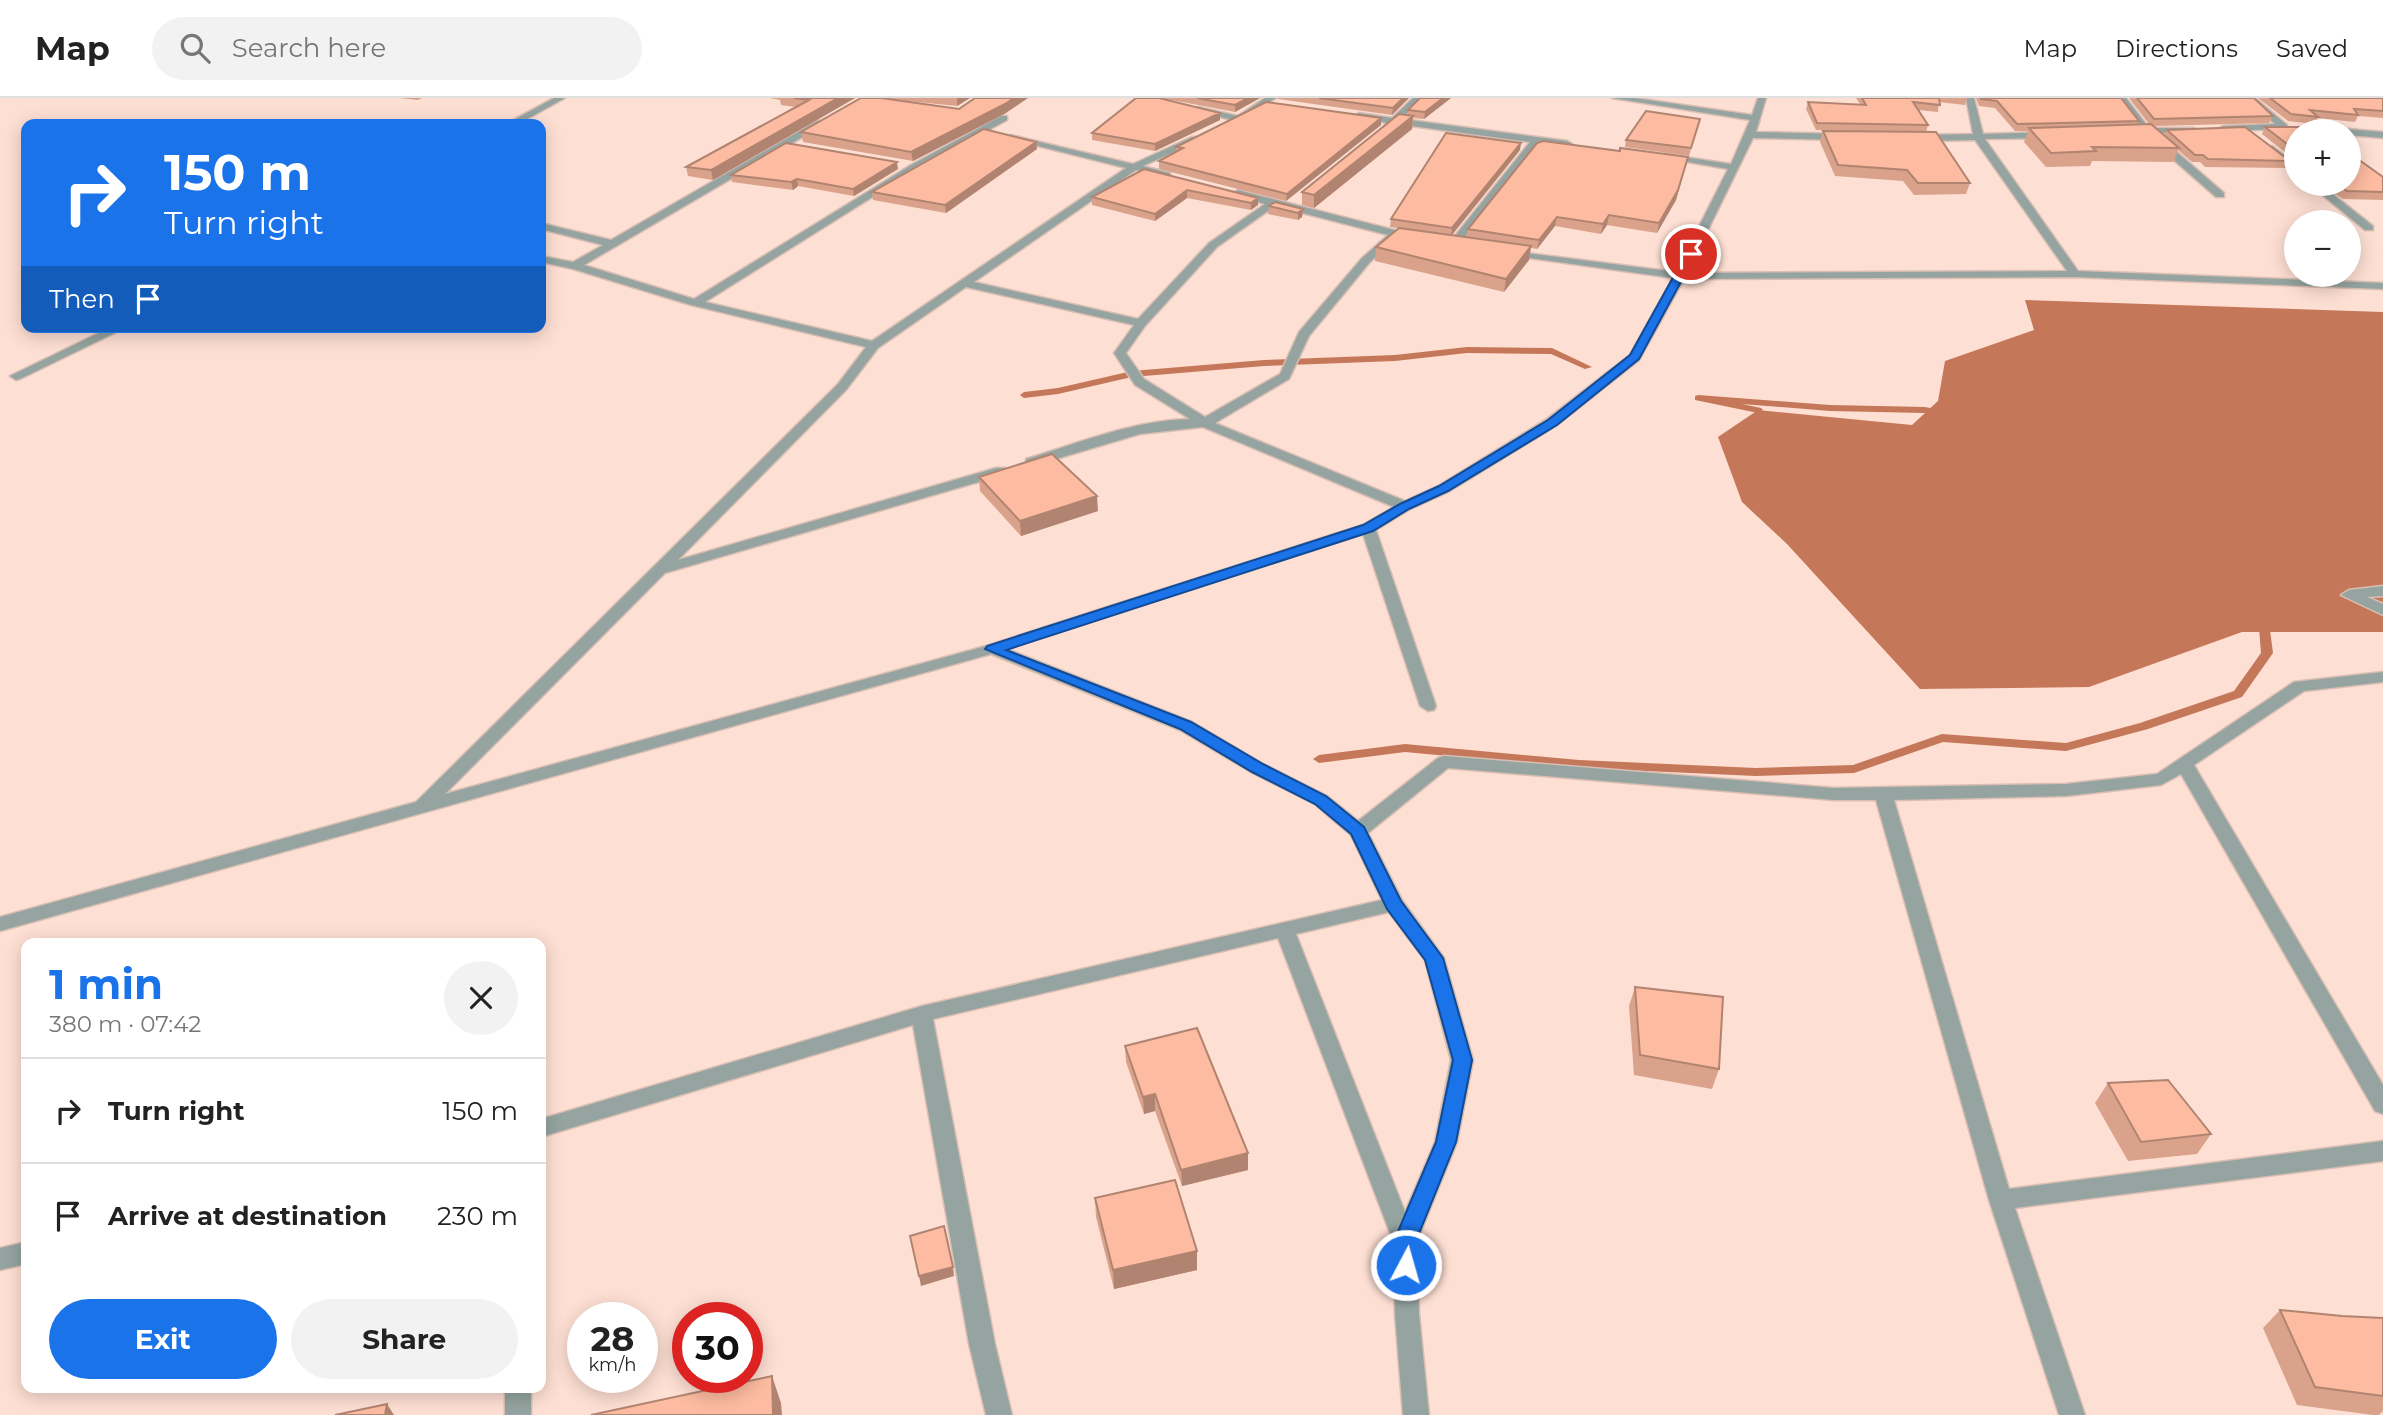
<!DOCTYPE html>
<html lang="en">
<head>
<meta charset="utf-8">
<style>
	body { margin:0; font-family:Montserrat,sans-serif; background:#f2f2f2; color:#222; height:100vh; display:flex; flex-direction:column; font-size:26px; white-space:nowrap }
	* { box-sizing:border-box; margin:0 }
	p { font-size:23px; color:#767676 }
	.icon { flex:none; width:38px; height:38px; fill:none; stroke:currentColor; stroke-width:2; stroke-linecap:round; stroke-linejoin:round }
	.map { position:relative; flex:1; overflow:hidden }
	.panel { position:absolute; left:21px; top:840px; width:525px; height:455px; display:flex; flex-direction:column; background:#fff; border-radius:14px; box-shadow:0 4px 18px #0003 }
	.panel>* { flex:none }
	.top-card { position:absolute; left:21px; top:21px; width:525px; height:214px; border-radius:14px; box-shadow:0 4px 18px #0003; background:#1a73e8; color:#fff; overflow:hidden }
	.tools { position:absolute; left:2284px; top:21px; display:grid; gap:14px }
	.tools a { display:grid; place-items:center; width:77px; height:77px; border-radius:50%; background:#fff; box-shadow:0 4px 18px #0003; font-size:35px }
	.speed { position:absolute; left:567px; top:1204px; display:flex; gap:14px; font-size:35px; font-weight:700; text-align:center }
	.speed>* { display:grid; place-content:center; width:91px; height:91px; border-radius:50%; background:#fff; box-shadow:0 4px 18px #0003; line-height:1 }
	.speed small { font-size:18px; font-weight:400 }
	.speed .limit { border:10px solid #d22; background:#fff; color:#111 }
	.pin { position:absolute; display:grid; place-items:center; width:60px; height:60px; color:#fff; margin:-30px; border:4px solid #fff; border-radius:50%; box-shadow:0 2px 7px #0007 }
	.me { position:absolute; width:77px; margin:-38px; rotate:6deg; stroke-linejoin:round; filter:drop-shadow(0 0 5px #0008) }
	.turn { display:flex; align-items:center; gap:24px; height:147px; padding:0 28px; font-size:32px }
	.turn .icon { width:91px; height:91px; stroke-width:2.5 }
	.turn b { display:block; font-size:49px; line-height:60px }
	.then { display:flex; align-items:center; height:66px; padding:0 28px; background:#0003; gap:14px; font-size:26px }
	.round { display:grid; place-items:center; flex:none; width:74px; height:74px; border-radius:37px; background:#f2f2f2 }
	.summary { display:flex; align-items:center; justify-content:space-between; height:119px; padding:0 28px }
	h1 { font-size:42px; font-weight:700; line-height:52px; color:#1a73e8 }
	.primary-button { display:flex; gap:14px; margin-top:auto; padding:14px 28px }
	.primary-button a { flex:1; height:80px; border-radius:42px; background:#1a73e8; color:#fff; font-size:28px; font-weight:700; line-height:80px; text-align:center }
	.primary-button a+a { background:#f2f2f2; color:#222 }
	ul { padding:0; list-style:none }
	li { display:flex; align-items:center; gap:21px; height:105px; padding:0 28px; border-top:2px solid #e0e0e0 }
	li div { flex:1 }
	li b { display:block; font-size:26px }
	li em { font-style:normal }
	header { display:flex; align-items:center; gap:42px; box-sizing:border-box; height:98px; padding:0 35px; background:#fff; border-bottom:2px solid #e0e0e0 }
	header strong { font-size:33px }
	nav { display:flex; gap:38px; margin-inline-start:auto; font-size:24px }
	.search { width:490px; height:63px; background:#f2f2f2; display:flex; align-items:center; gap:18px; box-sizing:border-box; padding:0 24px; border-radius:38px; color:#767676; font-size:26px }
	.map>svg:first-child { display:block }
</style>
</head>
<body>
<header>
<strong>Map</strong>
<div class="search"><svg class="icon" aria-label="search" viewBox="0 0 24 24"><circle cx="10" cy="10" r="6"/><path d="M15 15l6 6"/></svg>Search here</div>
<nav><a>Map</a><a>Directions</a><a>Saved</a></nav>
</header>
<div class="map">
<svg width="2383" height="1317" viewBox="0 0 2383 1317">
	<rect width="100%" height="100%" fill="#fedfd3"/>
	<path fill="#c57859" d="M2025 202 2383 214V534H2242L2089 589 1920 591 1787 446 1742 404 1718 339 1758 312 1912 327 1938 303 1945 263 2034 232Z"/>
	<g fill="none" stroke-linecap="round" stroke-linejoin="round">
		<path fill="#c57859" fill-rule="evenodd" d="M1467 249 1552 250 1592 269 1585 271 1551 256 1467 255 1395 263 1264 268 1132 279 1058 296 1024 300 1020 297 1024 294 1058 290 1132 273 1264 262 1395 257Z
			M1698 297 1830 307 1925 309 1946 313 1948 315 1943 318 1925 315 1830 313 1742 306 1761 310 1763 312 1758 315 1695 302V298Z
			M2263 514 2268 517 2273 555 2242 599 2148 631 2066 653 1943 644 1854 675 1756 678 1579 670 1405 654 1319 665 1313 661 1319 657 1405 646 1579 662 1756 670 1853 667 1942 636 2066 645 2140 625 2234 593 2261 555 2258 517Z"/>
		<g stroke="#d9beb3" stroke-width="3">
			<path id="minor" d="M554 0H565L518 26H506Z
				M1265 0H1276L1236 23 1193 12 1198 9 1238 18Z
				M1413 0H1422L1402 21 1567 43 1572 46 1567 49 1539 45 1458 148H1450V144L1530 44 1397 26 1390 30 1385 27 1387 25 1354 18 1359 15 1392 20Z
				M1612 0H1635L1752 17 1758 0H1766L1756 34 1845 36 1850 39 1845 42 1753 40 1687 175 2067 173 1975 42 1919 43 1914 40 1919 37 1973 36 1966 0H1974L1983 36 2048 34 2053 37 2048 40 1985 41 2078 173 2383 185V191L2075 179 1684 181 1639 262 1557 327 1448 394 1410 411 1376 432 1436 608 1434 612 1428 613 1420 608 1363 436 1007 551 1192 624 1263 666 1327 698 1358 723 1438 660 1444 658 1834 690 2066 686 2157 676 2294 584 2383 574V584L2304 593 2194 667 2383 987V1016L2375 1013 2181 676 2161 687 2066 698 1894 702 2009 1091 2383 1043V1063L2015 1110 2085 1317H2059L1989 1102 1876 702H1834L1448 670 1368 735 1402 802 1444 860 1473 962 1457 1044 1417 1143 1419 1216 1429 1317H1403L1395 1216 1393 1143 1278 840 933 921 995 1246 1012 1317H986L969 1246 913 927 541 1039V1021L922 908 1382 802 1351 737 1315 706 1251 674 1180 632 991 556 0 833V819L416 704 838 286 866 249 691 207 573 171 541 164V158L573 164 603 147 541 131V125L611 142 817 23H823V27L584 167 694 201 911 67 1001 18H1007V22L917 71 705 204 872 243 1126 70 1010 41V37L1133 66 1192 39H1198V43L1143 68 1170 75V79L1136 72 974 184 1138 221 1209 145 1265 106 1234 97 1233 95 1238 92 1418 138 1419 140 1414 143 1398 139 1370 164 1309 238 1289 281 1215 325 1405 403 1438 388 1547 321 1630 257 1673 180 1507 157 1502 154 1503 152 1676 174 1728 71 1659 59 1664 56 1731 66 1750 22ZM1275 108 1388 137 1362 160 1299 234 1280 276 1205 319 1144 281 1126 255 1145 228 1217 149ZM966 189 1134 227 1114 255 1135 287 1190 321C1134 322 1079 345 1026 361V367H1036L1140 336 1203 329 1394 409 1363 427 986 548 445 696 665 475 1006 376V370H996L678 462 846 292 878 250ZM1389 814 1425 862 1451 962 1435 1044 1405 1114 1296 836Z
				M2117 0H2126L2149 30H2194L2196 32 2191 35H2155L2224 95V99H2216L2144 36 2132 35V31L2140 30Z
				M2246 0H2255L2287 27V31L2220 33 2218 31 2223 28 2275 26Z
				M2348 31 2383 34V40L2348 37V33H2344Z
				M2272 48 2296 66V74L2269 53 2267 51Z
				M2309 86H2320L2373 128V132H2365Z
				M111 229H127L20 281 16 282 10 278Z
				M2383 488V498L2367 499 2383 506V517L2341 497 2349 492Z
				M26 1144V1166L0 1172V1150Z
				M505 1290H531V1317H505Z"/>
		</g>
		<use href="#minor" fill="#95a4a0" fill-rule="evenodd"/>
	</g>
	<path fill="#daa28a" d="M399 0H422L418 2Z
		M770 0H855L713 82 688 78 686 69 796 9 781 7 780 2Z
		M861 0H970L957 8 887 1 959 11 1006 15 913 63 803 44 801 34Z
		M1161 0H1260L1235 14Z
		M1277 0H1409L1392 17 1278 1Z
		M1420 0H1451L1424 21 1413 20 1412 31 1314 110 1302 107V94L1408 18V12Z
		M1856 0H1967L1965 7 1939 4 1938 14 1918 12 1928 27 1926 34 1970 85 1966 96 1914 97 1903 83 1835 78 1820 44 1823 33H1847L1816 32 1806 11 1808 4 1860 6Z
		M1976 0H2122L2139 23 2137 26H2149L2129 0H2254L2273 18 2269 25 2154 28 2165 37 2167 32 2290 63 2287 70 2205 69 2200 64H2192L2178 52 2174 64 2092 63 2090 68 2046 69 2024 44 2028 33H2015L1995 10 1979 8Z
		M2258 0H2383V20L2358 18 2355 24 2318 20 2315 26 2288 23Z
		M1220 15V22L1155 53 1092 42V35Z
		M1700 21 1689 58 1625 49 1626 42Z
		M1381 27 1286 103 1159 71V63L1176 54V49Z
		M2265 29 2296 33V63L2262 36Z
		M1036 44 1037 51 946 115 873 102 872 94Z
		M1520 52 1452 137 1467 139 1468 131 1620 53 1688 59 1676 102 1657 135 1607 127 1601 136 1555 128 1537 151 1531 150 1529 162 1504 194 1375 163 1376 149 1398 130 1390 129 1391 121Z
		M898 71 854 98 798 88 793 92 732 84 731 77Z
		M1144 71 1258 100V107L1251 112 1187 100 1155 123 1092 107V99Z
		M2383 79V102L2343 101 2321 86H2348Z
		M1269 108 1303 111 1302 119 1298 122 1268 116Z
		M979 379 1098 413 1021 438 980 393Z
		M1635 889 1719 971 1712 991 1634 977 1629 908Z
		M1125 948 1248 1072 1182 1088 1155 1013 1144 1016 1126 964Z
		M2108 985 2211 1036 2197 1056 2128 1063 2095 1005Z
		M1095 1100 1197 1153V1172L1114 1191 1096 1119Z
		M2280 1212 2342 1218 2383 1220V1313L2379 1317H2373L2297 1307 2263 1230Z"/>
	<path fill="#b18471" d="M838 0H855L713 82 711 72Z
		M957 0H970L957 8Z
		M1014 0H1028L1006 15 913 63 911 54Z
		M1248 0H1260L1235 14V7Z
		M1403 0H1409L1392 17 1393 10Z
		M1443 0H1451L1424 21 1425 14Z
		M1220 15V22L1155 53V46Z
		M1413 18 1412 31 1314 110V97Z
		M1381 20V27L1286 103 1287 96Z
		M1036 44 1037 51 946 115 945 107Z
		M1521 45 1520 52 1451 138 1452 130Z
		M1688 59 1676 102 1657 135 1659 125Z
		M897 64 898 71 854 98 853 91Z
		M797 81 798 88 793 92 791 84Z
		M1187 92V100L1155 123V116Z
		M1258 100V107L1251 112V105Z
		M1303 111 1302 119 1298 122V115Z
		M1609 117 1607 127 1601 136 1603 126Z
		M1557 119 1555 128 1537 151 1539 142Z
		M1531 148 1529 162 1504 194 1506 181Z
		M1097 398 1098 413 1021 438 1020 423Z
		M1155 996V1013L1144 1016 1143 999Z
		M1248 1055V1072L1182 1088 1181 1072Z
		M1197 1153V1172L1114 1191 1113 1172Z
		M953 1169 954 1178 921 1188 919 1178Z
		M772 1278 781 1305 782 1317H773Z
		M297 1290H317L301 1295Z
		M387 1306 394 1317H385Z"/>
	<path fill="#fdbca1" stroke="#b18471" stroke-width="2" d="M794 0H838L711 72 686 69 809 2Z
		M861 0H881L959 11 975 0H1014L1005 6 911 54 801 34Z
		M1136 0H1159L1220 15 1155 46 1092 35Z
		M1197 0H1248L1235 7Z
		M1319 0H1403L1393 10Z
		M1420 0H1443L1425 14 1408 12Z
		M1862 0H1939L1940 7 1913 4 1928 27 1817 25 1808 4 1866 7Z
		M1981 0H2121L2139 23 2017 26 1997 3 1981 1Z
		M2137 0H2254L2273 18 2154 21Z
		M2270 0H2383V13L2354 11 2358 17 2310 12 2318 19 2291 16Z
		M1266 4 1381 20 1287 96 1159 63 1183 50 1176 49Z
		M1646 13 1700 21 1691 50 1626 42Z
		M1399 16 1413 18 1314 97 1302 94Z
		M2151 26 2179 50 2092 49 2096 53 2051 55 2029 30Z
		M2245 29 2290 63 2208 61 2203 57H2195L2167 32Z
		M2265 29H2330L2335 33H2296V53Z
		M984 31 1036 44 945 107 872 94Z
		M1823 33 1936 34 1970 85H1918L1907 72 1838 67Z
		M1446 35 1521 45 1452 130 1391 121Z
		M1543 43 1620 53V50L1688 59 1678 92 1659 125 1609 117 1603 126 1557 119 1539 142 1468 131 1537 45Z
		M786 45 897 64 853 91 797 81 791 84 731 77Z
		M2348 54 2383 79V94L2347 93 2336 86H2348Z
		M1144 71 1258 100 1251 105 1187 92 1155 116 1092 99Z
		M1275 104 1303 111 1298 115 1269 108Z
		M1399 130 1531 148 1506 181 1376 149Z
		M1052 356 1097 398 1020 423 979 379Z
		M1635 889 1723 899 1719 971 1640 957Z
		M1197 930 1248 1055 1181 1072 1155 996 1143 999 1125 948Z
		M2168 982 2211 1036 2141 1044 2108 985Z
		M1175 1082 1197 1153 1113 1172 1095 1100Z
		M944 1128 953 1169 919 1178 910 1138Z
		M2280 1212 2342 1218 2383 1220V1298L2315 1289Z
		M772 1278 773 1317H591Z
		M387 1306 385 1317H335Z"/>
	<path fill="#1a73e8" stroke="#114b97" stroke-width="2" d="M1691 153 1696 156 1639 261 1557 327 1448 393 1409 411 1373 433 1006 552 1191 624 1263 666 1326 698 1364 729 1401 803 1443 860 1472 962 1456 1044 1416 1143 1417 1167 1414 1174 1406 1177 1398 1174 1395 1167 1394 1143 1436 1044 1453 962 1425 862 1387 811 1351 736 1315 706 1252 674 1180 631 985 551 987 548 1363 427 1400 406 1439 388 1548 322 1630 257 1686 156Z"/>
</svg>
<div class="tools">
<a>+</a>
<a>−</a>
</div>
<div class="speed"><div>28<small>km/h</small></div><div class="limit">30</div></div>
<div class="pin" style="left:1691px;top:156px;background:#d93025"><svg class="icon" aria-label="arrive" viewBox="0 0 24 24"><path d="M6 21V4h12l-3 4 3 4H6"/></svg></div>
<svg class="me" style="left:1406px;top:1167px" viewBox="-20 -20 40 40"><circle r="17" fill="#1a73e8" stroke="#fff" stroke-width="3"/><path d="M0-11L8 9 0 5-8 9z" fill="#fff"/></svg>
<div class="top-card">
<div class="turn"><svg class="icon" aria-label="right" viewBox="0 0 24 24"><path d="M7 20v-9h11M14 6l5 5-5 5"/></svg><div><b>150 m</b>Turn right</div></div>
<div class="then">Then<svg class="icon" aria-label="arrive" viewBox="0 0 24 24"><path d="M6 21V4h12l-3 4 3 4H6"/></svg></div>
</div>
<section class="panel">
<div class="summary"><div><h1>1 min</h1><p>380 m · 07:42</p></div><a class="round"><svg class="icon" aria-label="close" viewBox="0 0 24 24"><path d="M6 6l12 12M18 6L6 18"/></svg></a></div>
<ul>
<li><svg class="icon" aria-label="right" viewBox="0 0 24 24"><path d="M7 20v-9h11M14 6l5 5-5 5"/></svg><div><b>Turn right</b></div><em>150 m</em></li>
<li><svg class="icon" aria-label="arrive" viewBox="0 0 24 24"><path d="M6 21V4h12l-3 4 3 4H6"/></svg><div><b>Arrive at destination</b></div><em>230 m</em></li>
</ul>
<div class="primary-button"><a>Exit</a><a>Share</a></div>
</section>
</div>
</body>
</html>
